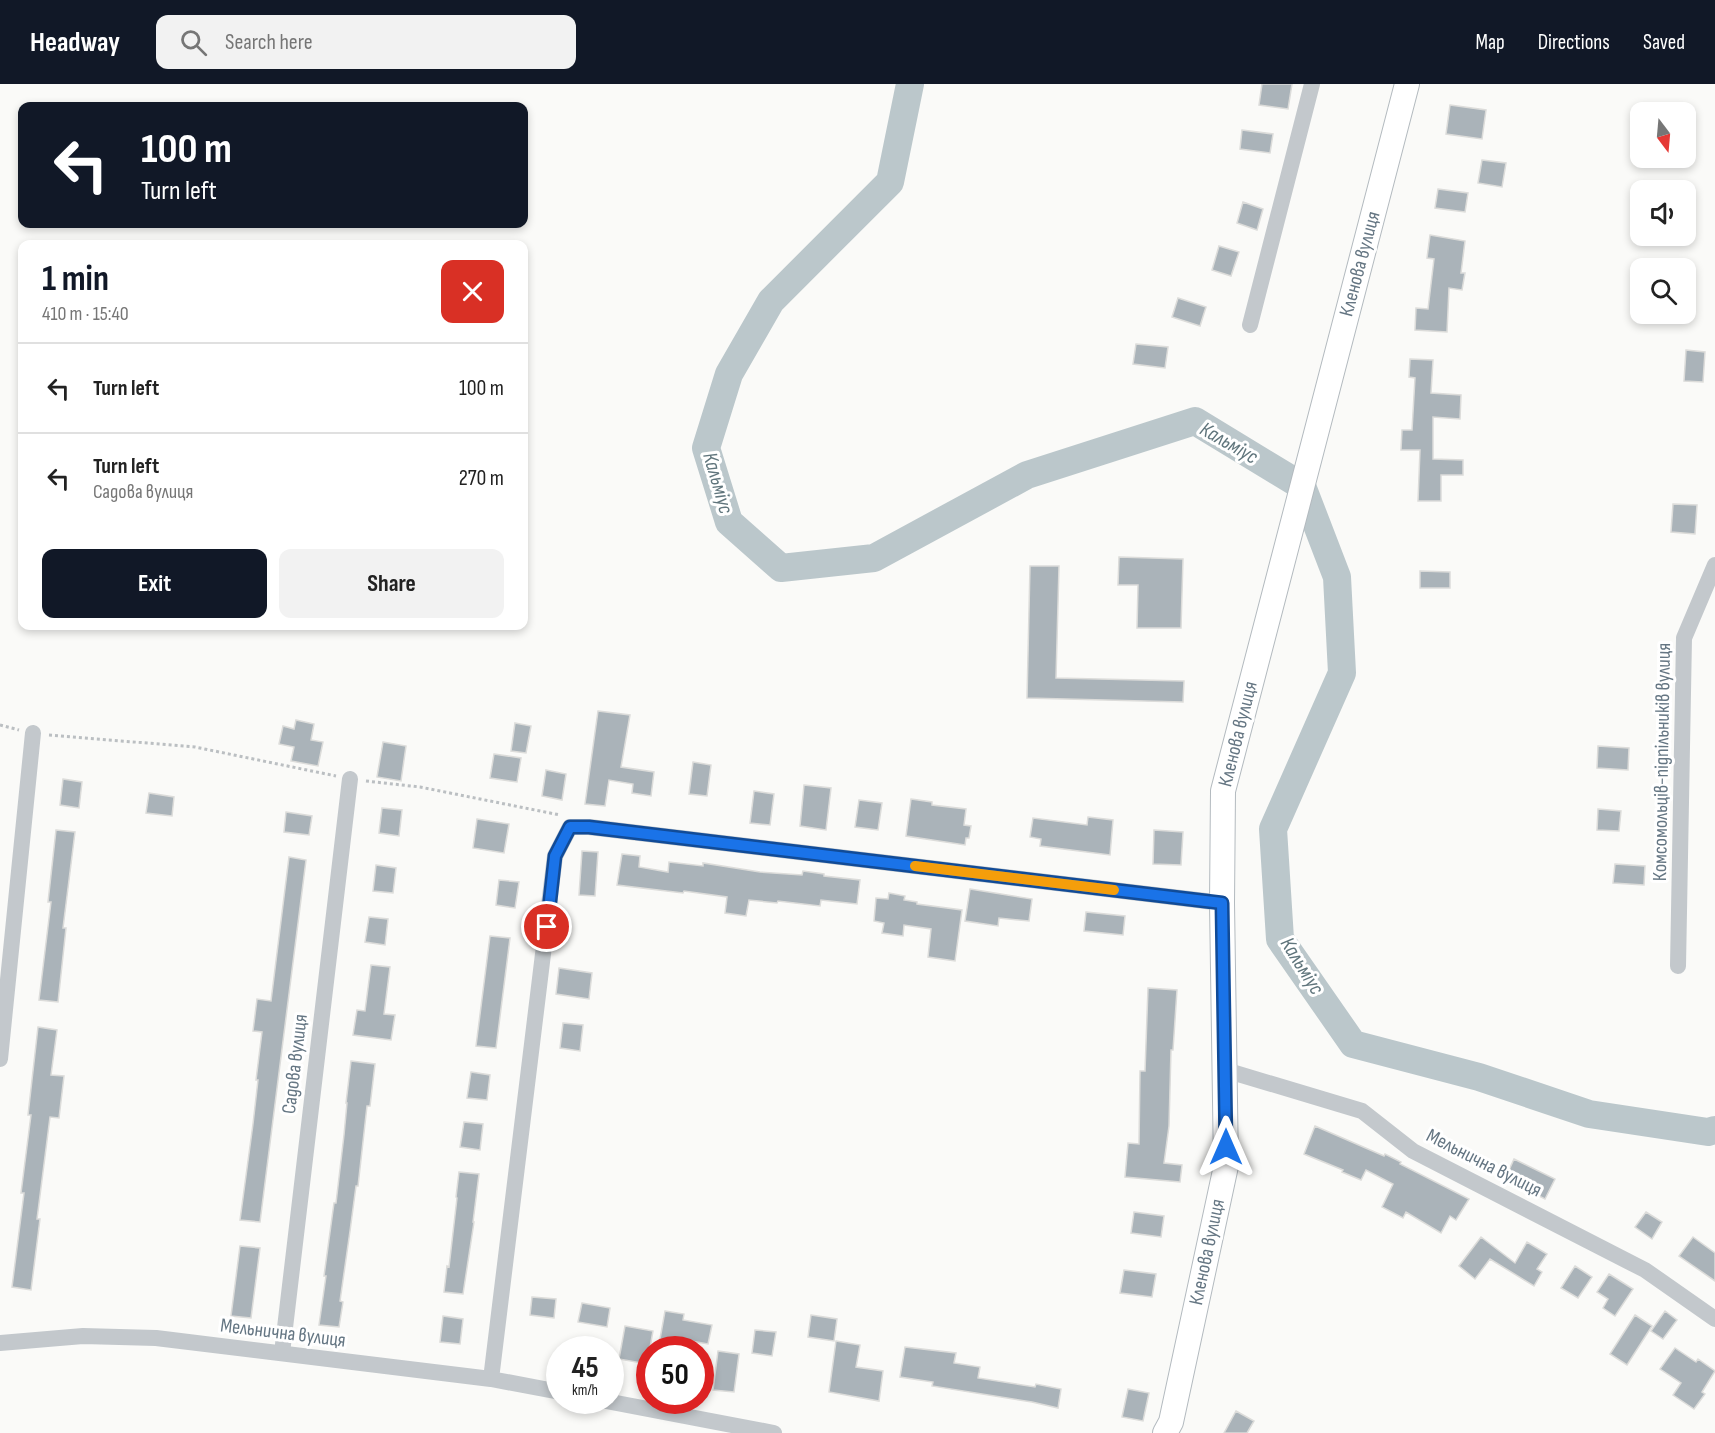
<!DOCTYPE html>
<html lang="en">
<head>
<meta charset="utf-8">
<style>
	body { margin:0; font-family:"Sofia Sans Condensed",sans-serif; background:#f2f2f2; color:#222; height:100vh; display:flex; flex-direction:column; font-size:22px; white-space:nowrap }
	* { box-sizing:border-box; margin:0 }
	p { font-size:20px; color:#767676 }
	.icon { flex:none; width:33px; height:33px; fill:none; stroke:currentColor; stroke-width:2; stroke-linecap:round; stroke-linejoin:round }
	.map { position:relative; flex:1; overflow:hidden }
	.sheet { position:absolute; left:18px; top:156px; width:510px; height:390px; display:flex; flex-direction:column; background:#fff; border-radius:12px; box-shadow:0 3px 9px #0003 }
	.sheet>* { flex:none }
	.hud { position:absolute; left:18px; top:18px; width:510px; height:126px; border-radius:12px; box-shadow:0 3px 9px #0003; background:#111827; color:#fff; overflow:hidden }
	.needle { width:39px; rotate:164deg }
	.fabs { position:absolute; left:1630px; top:18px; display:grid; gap:12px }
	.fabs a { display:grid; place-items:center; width:66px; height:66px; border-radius:12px; background:#fff; box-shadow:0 3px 9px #0003; font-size:30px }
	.speed { position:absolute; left:546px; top:1252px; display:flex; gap:12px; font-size:30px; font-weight:700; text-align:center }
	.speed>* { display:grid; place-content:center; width:78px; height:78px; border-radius:50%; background:#fff; box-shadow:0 3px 9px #0003; line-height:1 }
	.speed small { font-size:15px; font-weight:400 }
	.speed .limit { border:9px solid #d22; background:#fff; color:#111 }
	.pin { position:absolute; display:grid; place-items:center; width:51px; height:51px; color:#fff; margin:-26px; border:3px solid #fff; border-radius:50%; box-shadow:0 2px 6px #0007 }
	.me { position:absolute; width:66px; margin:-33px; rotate:0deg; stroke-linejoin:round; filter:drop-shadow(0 0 4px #0008) }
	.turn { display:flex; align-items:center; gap:21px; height:126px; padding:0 24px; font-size:27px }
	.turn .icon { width:78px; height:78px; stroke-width:2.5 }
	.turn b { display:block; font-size:42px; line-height:51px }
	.round { display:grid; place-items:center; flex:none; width:63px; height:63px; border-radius:12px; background:#f2f2f2 }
	.head { display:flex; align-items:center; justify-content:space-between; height:102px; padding:0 24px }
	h1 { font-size:36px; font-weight:700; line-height:45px; color:#111827 }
	.action { display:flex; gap:12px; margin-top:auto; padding:12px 24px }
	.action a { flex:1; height:69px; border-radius:12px; background:#111827; color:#fff; font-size:24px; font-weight:700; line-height:69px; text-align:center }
	.action a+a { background:#f2f2f2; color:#222 }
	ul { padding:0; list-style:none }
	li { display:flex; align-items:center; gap:18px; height:90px; padding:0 24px; border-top:2px solid #e0e0e0 }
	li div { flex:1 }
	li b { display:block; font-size:22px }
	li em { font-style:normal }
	header { display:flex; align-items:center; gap:36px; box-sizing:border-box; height:84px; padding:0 30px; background:#111827; color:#fff }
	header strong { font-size:28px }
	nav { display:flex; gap:33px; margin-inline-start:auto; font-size:21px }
	.search { width:420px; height:54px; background:#f2f2f2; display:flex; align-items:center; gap:15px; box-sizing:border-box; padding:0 21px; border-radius:12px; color:#767676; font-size:22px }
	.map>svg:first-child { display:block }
</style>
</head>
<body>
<header>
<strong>Headway</strong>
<div class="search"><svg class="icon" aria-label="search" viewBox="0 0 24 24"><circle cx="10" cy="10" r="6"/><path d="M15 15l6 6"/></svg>Search here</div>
<nav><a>Map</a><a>Directions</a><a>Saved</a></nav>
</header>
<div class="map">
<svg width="1715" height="1349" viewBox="0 0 1715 1349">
	<rect width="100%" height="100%" fill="#fafaf8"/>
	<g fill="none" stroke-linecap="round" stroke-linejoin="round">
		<path stroke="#bbc7cb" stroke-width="28" d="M910 0 890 98 771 217 729 290 706 364 729 438 781 484 874 474 1027 391 1195 337 1302 402 1337 493 1342 589 1273 745 1280 855 1353 960 1479 993 1589 1030 1708 1048 1715 1046"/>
	</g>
	<path fill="#aab3b9" stroke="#dcdcda" stroke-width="1.5" d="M1262 0H1292L1288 25 1259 21Z
		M1450 21 1486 26 1482 55 1446 50Z
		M1242 46 1273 50 1270 69 1240 65Z
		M1482 76 1506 79 1502 103 1478 99Z
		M1438 105 1468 109 1465 128 1435 124Z
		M1243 118 1263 125 1257 146 1237 139Z
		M1430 151 1465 157 1461 189H1465L1462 206 1449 204 1447 248 1415 246 1416 224 1428 225 1434 175 1427 174Z
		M1219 162 1239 168 1231 192 1212 186Z
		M1178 214 1206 223 1200 242 1172 233Z
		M1136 260 1168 263 1165 284 1133 280Z
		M1686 266 1705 268 1703 298 1684 297Z
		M1410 275 1433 276 1431 309 1461 311 1460 335 1433 333V375L1463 376V391H1441V417H1418L1420 366H1401L1402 346H1412L1415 294 1409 293Z
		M1673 420 1697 421 1695 450 1671 448Z
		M1119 473 1183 475 1181 544H1137L1138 501H1118Z
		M1030 482H1059L1056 594 1184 597 1183 618 1027 614Z
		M1420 487 1450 488V504H1420Z
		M598 627 630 631 621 683 654 688 651 712 632 709 633 700 609 696 605 722 585 720Z
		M296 636 314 640 311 656 323 658 318 682 291 677 294 663 279 660 283 642 294 645Z
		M515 639 531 642 526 669 511 667Z
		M383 658 406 662 401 697 377 693Z
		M1598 662 1629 664 1628 686 1597 684Z
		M494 670 521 674 517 698 490 694Z
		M693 678 711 681 707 712 689 710Z
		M546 686 566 690 562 716 542 712Z
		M63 695 82 698 79 724 60 721Z
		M804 701 831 704 826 746 800 742Z
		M754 707 774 710 770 741 750 739Z
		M149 709 174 713 172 732 146 729Z
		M911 715 932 718V721L966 725 964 741 971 742 969 754H966L965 761 906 752Z
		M859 716 882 719 878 746 855 743Z
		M382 724 402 726 399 752 379 749Z
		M1598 725 1621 727 1619 747 1597 746Z
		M286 728 312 732 309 751 284 748Z
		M1088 733 1113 736 1110 771 1040 762 1041 755 1030 753 1033 734 1087 741Z
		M477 735 509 740 504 769 473 764Z
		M56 746 75 748 63 844H66L58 918 39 916 51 818H48Z
		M1154 746 1183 748 1181 781 1153 780Z
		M582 767 598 768 595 812 579 811Z
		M622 770 640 772 639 783 668 788 669 778 703 782V779L760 788 802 791 803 787 824 790V792L860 796 857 820 821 816 820 822 778 817 777 819 749 816 746 832 725 829 727 813 684 807 683 809 617 801Z
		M289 773 306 776 260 1138 240 1136 253 1040 258 996H256L262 948 253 947 257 915 271 917Z
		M1615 780 1645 782 1644 801 1613 799Z
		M376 781 396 784 393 809 373 807Z
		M499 796 519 798 515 824 496 821Z
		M970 805 1032 815 1029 837 999 834 998 842 965 837Z
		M889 809 905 812 904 816 917 818V820L962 826 955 877 928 873 931 845 904 841 903 852 882 849 884 839 874 837 876 814 888 815Z
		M1086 828 1125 832 1123 851 1084 847Z
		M369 833 388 835 385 861 365 858Z
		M490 852 510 854 496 964 476 962Z
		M371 881 390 883 384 930 395 931 391 956 353 951 357 926 365 927Z
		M559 884 592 889 589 915 556 910Z
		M1148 904 1177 906 1173 966H1171L1169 1042 1164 1079 1182 1081 1180 1098 1125 1093 1128 1059 1139 1060 1140 987H1145Z
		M563 939 583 941 580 967 560 964Z
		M38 943 57 946 51 991 64 992 59 1034 50 1033 37 1135H40L31 1206 12 1203 24 1109H21L31 1031H28Z
		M351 977 375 980 370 1022H367L358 1102H356L350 1147 340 1217 343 1218 339 1243 319 1241 326 1192H324L334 1119H336L344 1051 347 1019H346Z
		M471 988 490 991 487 1016 467 1014Z
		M464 1038 483 1040 480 1066 460 1063Z
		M1315 1042 1384 1072 1385 1070 1401 1078 1400 1080 1469 1115 1456 1136 1450 1132 1441 1149 1406 1128 1403 1134 1382 1123 1393 1100 1366 1086 1361 1096 1342 1088 1343 1086 1304 1070Z
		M1514 1075 1555 1095 1545 1115 1505 1095Z
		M459 1088 479 1090 473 1138H474L463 1210 444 1208 447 1182 449 1183 457 1114 456 1113Z
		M1134 1128 1164 1132 1161 1153 1131 1149Z
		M1646 1128 1662 1138 1652 1155 1635 1143Z
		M1481 1153 1515 1179 1527 1158 1547 1170 1537 1185 1542 1188 1534 1202 1490 1175 1475 1195 1459 1182Z
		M1693 1153 1715 1169V1197L1679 1172Z
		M240 1162 260 1164 251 1234 231 1232Z
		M1575 1182 1592 1193 1578 1214 1561 1204Z
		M1124 1186 1156 1190 1152 1213 1120 1209Z
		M1609 1190 1633 1205 1615 1232 1603 1224 1608 1215 1597 1208Z
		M532 1213 556 1215 554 1234 530 1231Z
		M582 1219 610 1224 607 1243 578 1238Z
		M665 1227 684 1230 683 1236 712 1241 708 1260 679 1255V1258L660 1255Z
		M1665 1227 1677 1236 1663 1255 1651 1247Z
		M811 1231 837 1235 834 1257 808 1253Z
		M1635 1231 1652 1242 1627 1281 1610 1270Z
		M443 1232 463 1235 460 1260 440 1258Z
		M625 1242 653 1247 647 1280 619 1275Z
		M755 1246 776 1248 772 1272 752 1269Z
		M836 1257 860 1261 856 1283 883 1287 879 1317 829 1308Z
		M905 1263 956 1269 954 1279 980 1283 978 1294 1035 1303 1036 1300 1061 1305 1058 1324 1032 1318 932 1302 933 1298 900 1293Z
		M1675 1264 1696 1278 1698 1275 1715 1287 1702 1308 1705 1310 1694 1325 1673 1311 1681 1299 1660 1285Z
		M718 1267 739 1270 734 1308 713 1306Z
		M1128 1305 1149 1309 1143 1337 1122 1333Z
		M1236 1327 1254 1337 1247 1349H1224Z"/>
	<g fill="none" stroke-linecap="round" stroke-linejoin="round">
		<g stroke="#b3babf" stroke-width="26">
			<path id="secondary" d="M1165 1349 1171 1338 1226 1082 1222 819 1223 707 1407 0"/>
		</g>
		<path stroke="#bbbfc2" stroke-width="3" stroke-dasharray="3 3" stroke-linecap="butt" d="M0 641 19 646
			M49 651 195 663 336 692
			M366 697 420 703 560 731"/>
		<path stroke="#c3c8cc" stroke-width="16" d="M1250 241 1312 0
			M1678 882 1684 554 1715 481
			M0 975 33 649
			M1225 986 1362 1027 1413 1067 1645 1186 1715 1235
			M0 1259 83 1252 156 1254 491 1295 560 1308
			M282 1269 350 695
			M491 1295 555 772 570 743H589L1222 819
			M606 1317 774 1349"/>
		<use href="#secondary" stroke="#fff" stroke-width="24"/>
	</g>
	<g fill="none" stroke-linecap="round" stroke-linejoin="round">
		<g stroke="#114b97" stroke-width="15">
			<path id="route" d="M547 843 555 772 570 743H589L1222 819 1226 1063"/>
		</g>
		<use href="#route" stroke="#1a73e8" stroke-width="10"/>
		<path stroke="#f59e0b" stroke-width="10" d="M915 782 1114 806"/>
	</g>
	<g text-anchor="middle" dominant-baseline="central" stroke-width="6" stroke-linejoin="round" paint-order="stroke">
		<g font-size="20" fill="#657683" stroke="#fff">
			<text transform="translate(1360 180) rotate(-75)">Кленова вулиця</text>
			<text transform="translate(1238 650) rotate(-76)">Кленова вулиця</text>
			<text transform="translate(1662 678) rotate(-89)">Комсомольців-підпільників вулиця</text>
			<text transform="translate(295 980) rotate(-83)">Садова вулиця</text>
			<text transform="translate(1484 1079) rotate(27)">Мельнична вулиця</text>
			<text transform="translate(1207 1168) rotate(-78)">Кленова вулиця</text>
			<text transform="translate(283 1249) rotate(7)">Мельнична вулиця</text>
		</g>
		<g font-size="21" font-style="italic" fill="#60757c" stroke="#fff">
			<text transform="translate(1229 359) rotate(30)">Кальміус</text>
			<text transform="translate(718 399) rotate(74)">Кальміус</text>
			<text transform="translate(1302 882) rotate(58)">Кальміус</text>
		</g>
	</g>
</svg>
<div class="fabs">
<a><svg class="needle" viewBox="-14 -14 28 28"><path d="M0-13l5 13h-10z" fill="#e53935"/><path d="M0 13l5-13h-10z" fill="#767676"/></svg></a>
<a><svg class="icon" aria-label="sound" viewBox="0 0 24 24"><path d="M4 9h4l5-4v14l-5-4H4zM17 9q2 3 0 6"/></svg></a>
<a><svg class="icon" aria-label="search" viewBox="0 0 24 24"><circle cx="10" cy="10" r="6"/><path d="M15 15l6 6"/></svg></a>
</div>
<div class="speed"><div>45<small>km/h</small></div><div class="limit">50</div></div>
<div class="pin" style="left:547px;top:843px;background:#d93025"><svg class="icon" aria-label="arrive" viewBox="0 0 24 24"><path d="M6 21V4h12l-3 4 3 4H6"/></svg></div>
<svg class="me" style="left:1226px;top:1063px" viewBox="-20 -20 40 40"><path d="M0-17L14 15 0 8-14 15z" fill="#1a73e8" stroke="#fff" stroke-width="4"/></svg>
<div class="hud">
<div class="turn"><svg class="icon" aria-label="left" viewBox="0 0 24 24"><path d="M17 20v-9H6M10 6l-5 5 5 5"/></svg><div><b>100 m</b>Turn left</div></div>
</div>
<section class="sheet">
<div class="head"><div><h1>1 min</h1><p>410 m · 15:40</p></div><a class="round" style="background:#d93025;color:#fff"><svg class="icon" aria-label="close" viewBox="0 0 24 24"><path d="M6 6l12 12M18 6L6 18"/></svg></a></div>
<ul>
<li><svg class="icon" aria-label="left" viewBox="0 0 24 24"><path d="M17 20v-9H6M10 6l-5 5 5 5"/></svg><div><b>Turn left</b></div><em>100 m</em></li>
<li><svg class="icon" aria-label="left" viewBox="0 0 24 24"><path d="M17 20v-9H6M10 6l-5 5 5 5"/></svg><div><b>Turn left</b><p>Садова вулиця</p></div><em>270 m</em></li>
</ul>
<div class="action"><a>Exit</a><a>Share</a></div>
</section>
</div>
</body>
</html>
